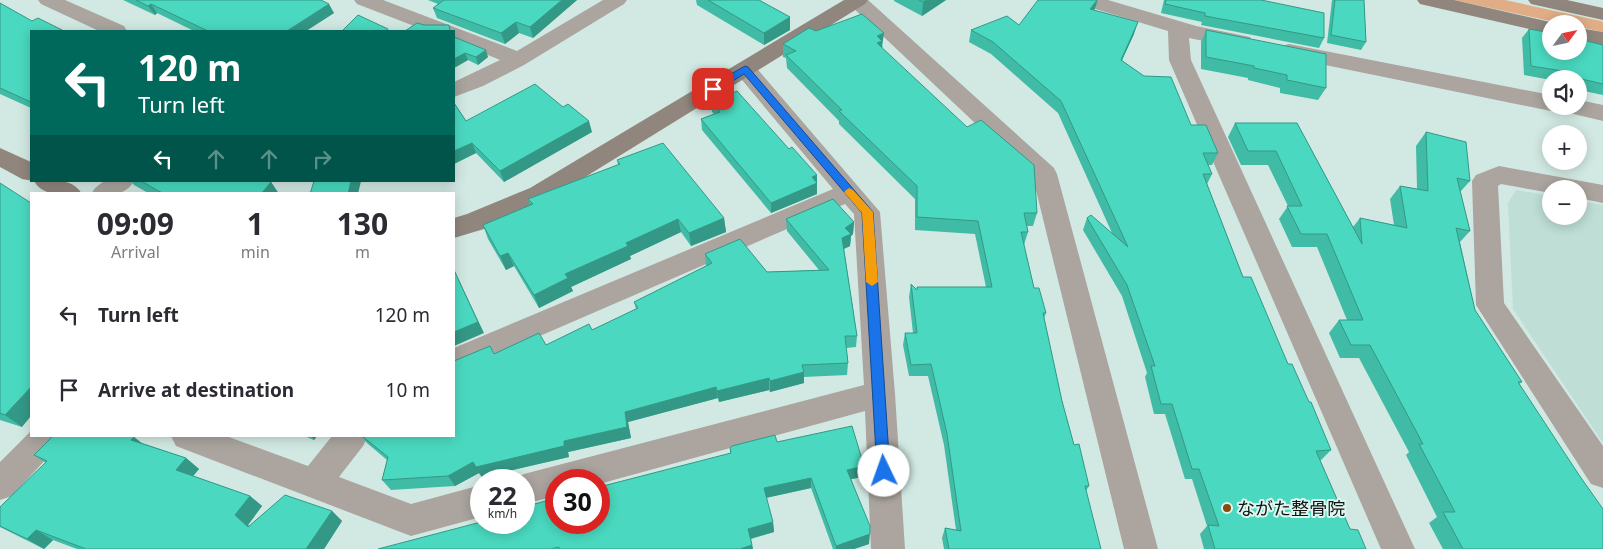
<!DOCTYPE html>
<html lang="en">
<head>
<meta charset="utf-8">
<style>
	body { margin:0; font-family:"Noto Sans","Noto Sans JP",sans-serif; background:#f2f2f3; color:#2b2b33; height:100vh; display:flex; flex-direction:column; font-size:19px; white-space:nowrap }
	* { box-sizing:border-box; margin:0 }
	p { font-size:16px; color:#7c7c81 }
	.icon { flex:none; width:28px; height:28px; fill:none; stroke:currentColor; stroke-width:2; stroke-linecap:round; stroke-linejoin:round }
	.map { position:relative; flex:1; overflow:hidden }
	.side { position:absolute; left:30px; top:192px; width:425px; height:245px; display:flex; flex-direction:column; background:#fff; border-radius:0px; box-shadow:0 2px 12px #0003 }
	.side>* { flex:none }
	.top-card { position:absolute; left:30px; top:30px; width:425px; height:152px; border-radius:0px; box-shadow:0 2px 12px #0003; background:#00695c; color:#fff; overflow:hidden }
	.needle { width:32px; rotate:57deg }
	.buttons { position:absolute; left:1542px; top:15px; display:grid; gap:10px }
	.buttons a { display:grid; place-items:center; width:45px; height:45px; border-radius:50%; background:#fff; box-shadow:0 2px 12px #0003; font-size:25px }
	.speed { position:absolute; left:470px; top:469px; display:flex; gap:10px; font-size:25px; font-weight:700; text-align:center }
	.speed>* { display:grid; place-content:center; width:65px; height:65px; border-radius:50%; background:#fff; box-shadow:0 2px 12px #0003; line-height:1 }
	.speed small { font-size:12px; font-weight:400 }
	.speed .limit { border:8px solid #d22; background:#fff; color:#111 }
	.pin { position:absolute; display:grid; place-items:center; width:42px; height:42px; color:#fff; margin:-21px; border-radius:10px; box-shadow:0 2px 8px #0006 }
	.me { position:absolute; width:55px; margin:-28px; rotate:357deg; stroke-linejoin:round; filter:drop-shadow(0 0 4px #0008) }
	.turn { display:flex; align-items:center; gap:18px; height:105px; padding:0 25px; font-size:22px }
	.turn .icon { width:65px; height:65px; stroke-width:2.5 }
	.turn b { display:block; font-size:35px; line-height:42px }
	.lanes { display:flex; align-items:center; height:48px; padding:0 25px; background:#0003; justify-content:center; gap:25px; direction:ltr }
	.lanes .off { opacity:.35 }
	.eta { display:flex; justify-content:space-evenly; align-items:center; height:85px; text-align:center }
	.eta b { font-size:30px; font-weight:700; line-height:35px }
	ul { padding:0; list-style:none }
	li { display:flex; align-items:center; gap:15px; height:75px; padding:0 25px }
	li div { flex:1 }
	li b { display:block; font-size:19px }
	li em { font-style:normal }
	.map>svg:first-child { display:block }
</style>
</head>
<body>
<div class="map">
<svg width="1603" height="549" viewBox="0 0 1603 549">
	<rect width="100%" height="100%" fill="#d2e9e3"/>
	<path fill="#beded6" d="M1516 190 1551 196V216H1579V201L1603 205V443L1513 309 1508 203Z"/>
	<path fill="#e1ad86" d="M1454 0H1505L1601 21 1603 22V32L1579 27V24H1564Z"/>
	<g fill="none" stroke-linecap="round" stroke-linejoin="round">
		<path fill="#aba49f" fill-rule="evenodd" d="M38 0H65L124 26 127 31H99L41 4Z
			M354 0H383L517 51 603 0H627L624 4 524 65 483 86 454 97V82L500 60 454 41V31H427L357 4Z
			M847 0H868L1054 168 1057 174 1158 549H1124L1033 178 850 5Z
			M1076 0H1108L1196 26 1250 37 1253 42 1250 47 1242 49 1189 38 1191 60 1415 549H1381L1169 60 1168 31 1079 4Z
			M1289 44 1551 95V106H1579V100L1603 105V121L1561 111 1559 108 1551 111 1281 56 1278 51 1281 46Z
			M745 62 753 64 880 212 895 394 905 549H871L865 411 599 484V480H556V496L524 504V480H511L524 474 864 385 854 214 845 204 454 373V348L833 189 737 74 734 69 737 64Z
			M1499 166 1603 185V203L1579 198V189H1551V193L1501 184 1498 186 1504 303 1603 446V488L1591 484 1476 305 1472 181 1476 175Z
			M104 181H134C124 198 109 194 91 194L95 188Z
			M31 431V436H63L58 446 12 496 0 500V462Z
			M171 436H226L308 466 332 436H368L363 446 339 477 411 504 481 485V517L411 536 176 446Z"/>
		<path fill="#90867e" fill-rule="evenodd" d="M844 0H868L865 4 548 200 484 229 454 238V218L467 214 530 188Z
			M1417 0H1454L1559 24H1551V34L1420 4Z
			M1528 0H1567L1603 8V20L1531 4Z
			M1579 28 1603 32V46L1579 40Z
			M0 148 31 162 33 181 22 179 0 167Z
			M34 181C51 181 72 177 82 194 64 194 44 198 34 181Z"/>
	</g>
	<path fill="#40bba5" d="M123 0H321L334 13 306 31H194L157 13 155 15Z
		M428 0H577L533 38 519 33 505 44 437 18 433 8 438 4Z
		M696 0H759L790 17V30L764 45 697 5Z
		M894 0H946L922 16 894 1Z
		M1164 0H1261L1324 38 1319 48 1201 25 1202 22 1161 13Z
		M1332 0H1364L1366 42 1361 50 1327 43Z
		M0 3 31 31V108L0 94Z
		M1094 11 1134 34 1122 60 1191 125 1218 153 1212 165H1208L1212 174 1207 184 1243 277 1331 450 1321 460H1320L1350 529 1366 549H1204L1200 534 1207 526 1192 479H1185L1165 414H1154L1145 377 1147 373 1122 296 1083 230 1087 218 1112 233 1058 113 991 54 969 42 971 30 1019 25Z
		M1529 29 1603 45V95L1579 90V79H1551V80L1524 75 1522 38Z
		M1206 30 1326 88 1318 100 1280 93V88L1248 80V78L1201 69V42Z
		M816 31 883 46 882 48 1037 213 1033 226H1027L1028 232 1024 245 1034 288 1046 313 1044 318 1062 401 1074 445 1089 486 1086 491 1101 549H944L942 538 945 528 956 530 944 445 928 376H909L903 345 905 333H913L909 297 911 284 916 290 986 287 975 234 915 230V199L839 124V121L787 68 786 58 783 57V44Z
		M454 37 488 57 478 65 468 60 454 68Z
		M711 102 817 183V194L771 213 702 130 701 119 714 114 712 112Z
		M454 103 466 121 592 132 504 182 476 153 454 164Z
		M1235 123H1297L1353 227 1360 218 1394 225 1390 199 1400 186 1417 189 1416 146 1426 132 1470 181 1460 192 1470 231 1460 242 1475 310 1522 382 1519 384 1603 549H1443L1429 523 1437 517 1406 455 1409 452 1359 358H1340L1329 333 1339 320H1347L1317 247H1292L1279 219 1288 206 1268 165H1241L1228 137Z
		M617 160 724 218 726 232 691 246 681 232 630 256 631 259 571 287 573 291 539 308 514 266 506 270 488 239 483 225 530 205 528 199 618 165Z
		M131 181H268L271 182 279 194H150L134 185Z
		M0 183 22 427 0 420Z
		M786 219 854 222 853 234 851 236 850 246 844 249 857 336 856 347 846 348 848 363 847 375 804 377V383L770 392 769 390 719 402 718 398 628 422 631 438 568 452 569 457 482 477 479 473 455 486 391 490 382 480 387 460 367 443 361 436H454L494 354 546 345 592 330 636 309 634 302 706 266 705 254 767 272 819 270 787 231Z
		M304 436H317L314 440Z
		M134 437 142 443 186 458 199 469 193 476 250 496 262 506 248 525 249 526 332 511 342 521 324 549H77L53 540 44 549 0 527V507L46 463 34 455Z
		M777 442 864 466 863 477 851 479 869 544 854 549H833L811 488 766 498 773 522 774 532 751 539 753 549H378L556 522 730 453V448Z"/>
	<path fill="#349886" d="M562 0H577L533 38 530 27Z
		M927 0H946L922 16 923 2Z
		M1098 0 1094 11 1090 9Z
		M151 4 157 13 155 15 148 6Z
		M329 4 334 13 306 31H287Z
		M790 17V30L764 45V33Z
		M516 22 519 33 505 44 501 33Z
		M1138 22 1134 34 1117 71 1121 60Z
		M884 33 881 54 876 56 877 36Z
		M486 50 488 57 478 65 476 57Z
		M465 53 468 60 454 68V59Z
		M589 121 592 132 504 182 500 171Z
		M472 143 476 153 454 164V151Z
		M817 175V194L771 213V203L812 177Z
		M351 181H361L358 194H348Z
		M271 182 279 194H261Z
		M724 218 726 232 691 246 689 233Z
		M678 219 681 232 630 256 631 259 571 287 573 291 539 308 534 295 565 274 626 243Z
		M854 222 853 234 851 236 850 246 841 250 842 238 845 228Z
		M508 253 514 266 506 270 500 256Z
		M454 270 484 333 454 346Z
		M804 372V383L770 392V381Z
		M769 378V390L719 402 717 391Z
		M31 387V416L22 427 5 415Z
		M716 387 718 398 628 422 631 438 568 452 569 457 482 477 479 473 455 486 448 476 473 462 564 441 625 412Z
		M311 436H317L314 440Z
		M134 437 147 448 131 440Z
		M186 458 199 469 189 481 176 470Z
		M864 466 863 477 846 480 847 470Z
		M811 478V488L765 498 764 488Z
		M250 496 262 506 248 525 260 537 235 515Z
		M332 511 342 521 324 549H306Z
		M773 522 774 532 749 539 748 529Z
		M36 530 53 540 44 549 27 539Z
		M870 534 869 544 854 549H836V546Z
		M752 545 753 549H740Z"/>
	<path fill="#4ad9c0" stroke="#349886" d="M136 0H321L329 4 287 31H208L151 4 148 6Z
		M444 0H562L530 27 516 22 501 33 433 8Z
		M708 0H759L790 17 764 33Z
		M919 0H927L923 2Z
		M1038 0H1097L1090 9 1138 22 1121 60 1144 76 1171 77 1191 125H1206L1218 153H1203L1212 174H1203L1243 277H1251L1288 364H1292L1309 402H1311L1331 450 1316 451 1350 529 1358 530 1366 549H1215L1208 525 1219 526 1199 469H1192L1172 404H1161L1151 366H1155L1127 285 1087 218 1091 215 1128 247 1061 101 993 42 971 30 1007 16 1019 25Z
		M1166 0H1261L1324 13V38L1205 16V13L1165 4Z
		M1335 0H1364L1366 42 1331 35Z
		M0 3 32 21 38 18 64 31H31V102L0 88Z
		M862 14 884 33 877 36 882 41 877 43 967 127 981 120 1034 165 1037 213H1024L1028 232H1021L1034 288H1039L1046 313H1043L1062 401 1074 445 1079 444 1089 486H1085L1101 549H949L945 528 961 531 947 434 931 364 911 365 905 333H917L911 284 917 290V287H992L978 221 917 217V186L839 111 842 110 786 55 796 51 783 44 809 28 816 31Z
		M358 15 388 29 387 31H342Z
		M417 23 424 25H449L450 31H405Z
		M1529 29 1551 33V51H1579V39L1603 45V84L1564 75 1563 71 1531 66Z
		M1206 30 1326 54V88L1287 80V75L1254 68V66L1206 57Z
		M454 37 486 50 476 57 465 53 454 59Z
		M535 84 563 107 568 104 589 121 500 171 472 143 454 151V103L466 121Z
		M737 91 789 149 792 147 817 175 812 177 817 183 771 203 701 119 720 112 711 102Z
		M1235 123H1297L1362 244 1360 218 1407 228 1400 186 1428 191 1426 132 1466 142 1470 181 1457 178 1470 231 1456 228 1475 310 1522 382H1518L1579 475 1603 509V549H1463L1443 512H1455L1419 444H1423L1370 345H1351L1339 320H1363L1327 234H1301L1287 206H1302L1276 151H1248Z
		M663 143 724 218 689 233 678 219 626 243 628 246 565 274 568 278 534 295 508 253 500 256 483 225 533 204 528 199 620 164 617 160Z
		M141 181H268L271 182 261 194H164Z
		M314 181H351L348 194H310Z
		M0 183 31 203V387L5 415 0 413Z
		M833 199 854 222 845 228 851 234 842 238 857 336H845L848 363 802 365 804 372 770 381 769 378 717 391 716 387 625 412 627 427 564 441V446L476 467 473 462 448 476 382 480 388 457 362 436H454V361L490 346 494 354 539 333 546 345 589 324 592 330 638 308 634 302 712 263 705 254 740 239 767 272 829 270 786 219Z
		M454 270 478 322 454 332Z
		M852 426 864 466 847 470 870 526V534L836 546 811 478 764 488 773 522 748 529 752 545 740 549H559V547L551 549H378L481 522H524V507L556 498V522H599V487L731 453 730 448 732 446 775 435 777 442Z
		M53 436H132L134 437 131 440 186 458 176 470 250 496 235 515 248 527 285 495 332 511 306 549H86L36 530 27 539 0 526V507L47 461 34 455Z"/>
	<path fill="#1a73e8" stroke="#114b97" d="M745 66 748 67 873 212 890 471 889 476 884 477 879 476 877 471 862 213 744 74 717 91H710V86Z"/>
	<path fill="#f59e0b" d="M849 188 853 190 873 212 878 282 872 286 866 282 862 213 844 192Z"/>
	<circle fill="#884a0d" stroke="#dff6f0" stroke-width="2" cx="1227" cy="508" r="5"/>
	<g text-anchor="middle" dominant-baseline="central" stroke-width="4" stroke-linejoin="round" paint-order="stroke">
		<g font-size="18" fill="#0e1614" stroke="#dff6f0" text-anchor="start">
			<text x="1237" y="508">ながた整骨院</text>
		</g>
	</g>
</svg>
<div class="buttons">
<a><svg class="needle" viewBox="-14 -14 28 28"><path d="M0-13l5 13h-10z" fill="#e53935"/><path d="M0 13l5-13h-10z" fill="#7c7c81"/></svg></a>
<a><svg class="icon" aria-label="sound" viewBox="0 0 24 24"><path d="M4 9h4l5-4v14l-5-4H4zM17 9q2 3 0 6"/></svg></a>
<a>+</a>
<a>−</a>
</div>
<div class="speed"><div>22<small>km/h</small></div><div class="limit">30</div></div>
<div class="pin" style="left:713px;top:89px;background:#d93025"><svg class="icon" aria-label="arrive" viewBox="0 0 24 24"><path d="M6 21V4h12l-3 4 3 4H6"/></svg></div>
<svg class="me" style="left:884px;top:471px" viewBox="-20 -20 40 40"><circle r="19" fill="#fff"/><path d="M0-13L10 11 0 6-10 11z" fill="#1a73e8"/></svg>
<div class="top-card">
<div class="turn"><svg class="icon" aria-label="left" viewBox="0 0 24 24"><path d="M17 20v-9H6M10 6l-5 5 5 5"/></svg><div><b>120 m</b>Turn left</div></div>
<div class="lanes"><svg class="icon" aria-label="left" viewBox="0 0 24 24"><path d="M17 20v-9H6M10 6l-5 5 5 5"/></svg><svg class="icon off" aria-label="ahead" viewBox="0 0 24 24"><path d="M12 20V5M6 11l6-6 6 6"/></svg><svg class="icon off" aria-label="ahead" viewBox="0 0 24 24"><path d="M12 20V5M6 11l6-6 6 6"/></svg><svg class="icon off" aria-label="right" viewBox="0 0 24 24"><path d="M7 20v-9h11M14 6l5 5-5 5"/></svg></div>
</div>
<section class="side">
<div class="eta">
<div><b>09:09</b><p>Arrival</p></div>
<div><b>1</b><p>min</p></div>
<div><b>130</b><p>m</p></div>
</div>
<ul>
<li><svg class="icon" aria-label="left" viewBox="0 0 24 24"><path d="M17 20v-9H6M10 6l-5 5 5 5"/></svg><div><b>Turn left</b></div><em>120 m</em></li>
<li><svg class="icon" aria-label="arrive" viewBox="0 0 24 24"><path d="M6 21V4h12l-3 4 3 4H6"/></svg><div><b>Arrive at destination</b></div><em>10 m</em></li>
</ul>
</section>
</div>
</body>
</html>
